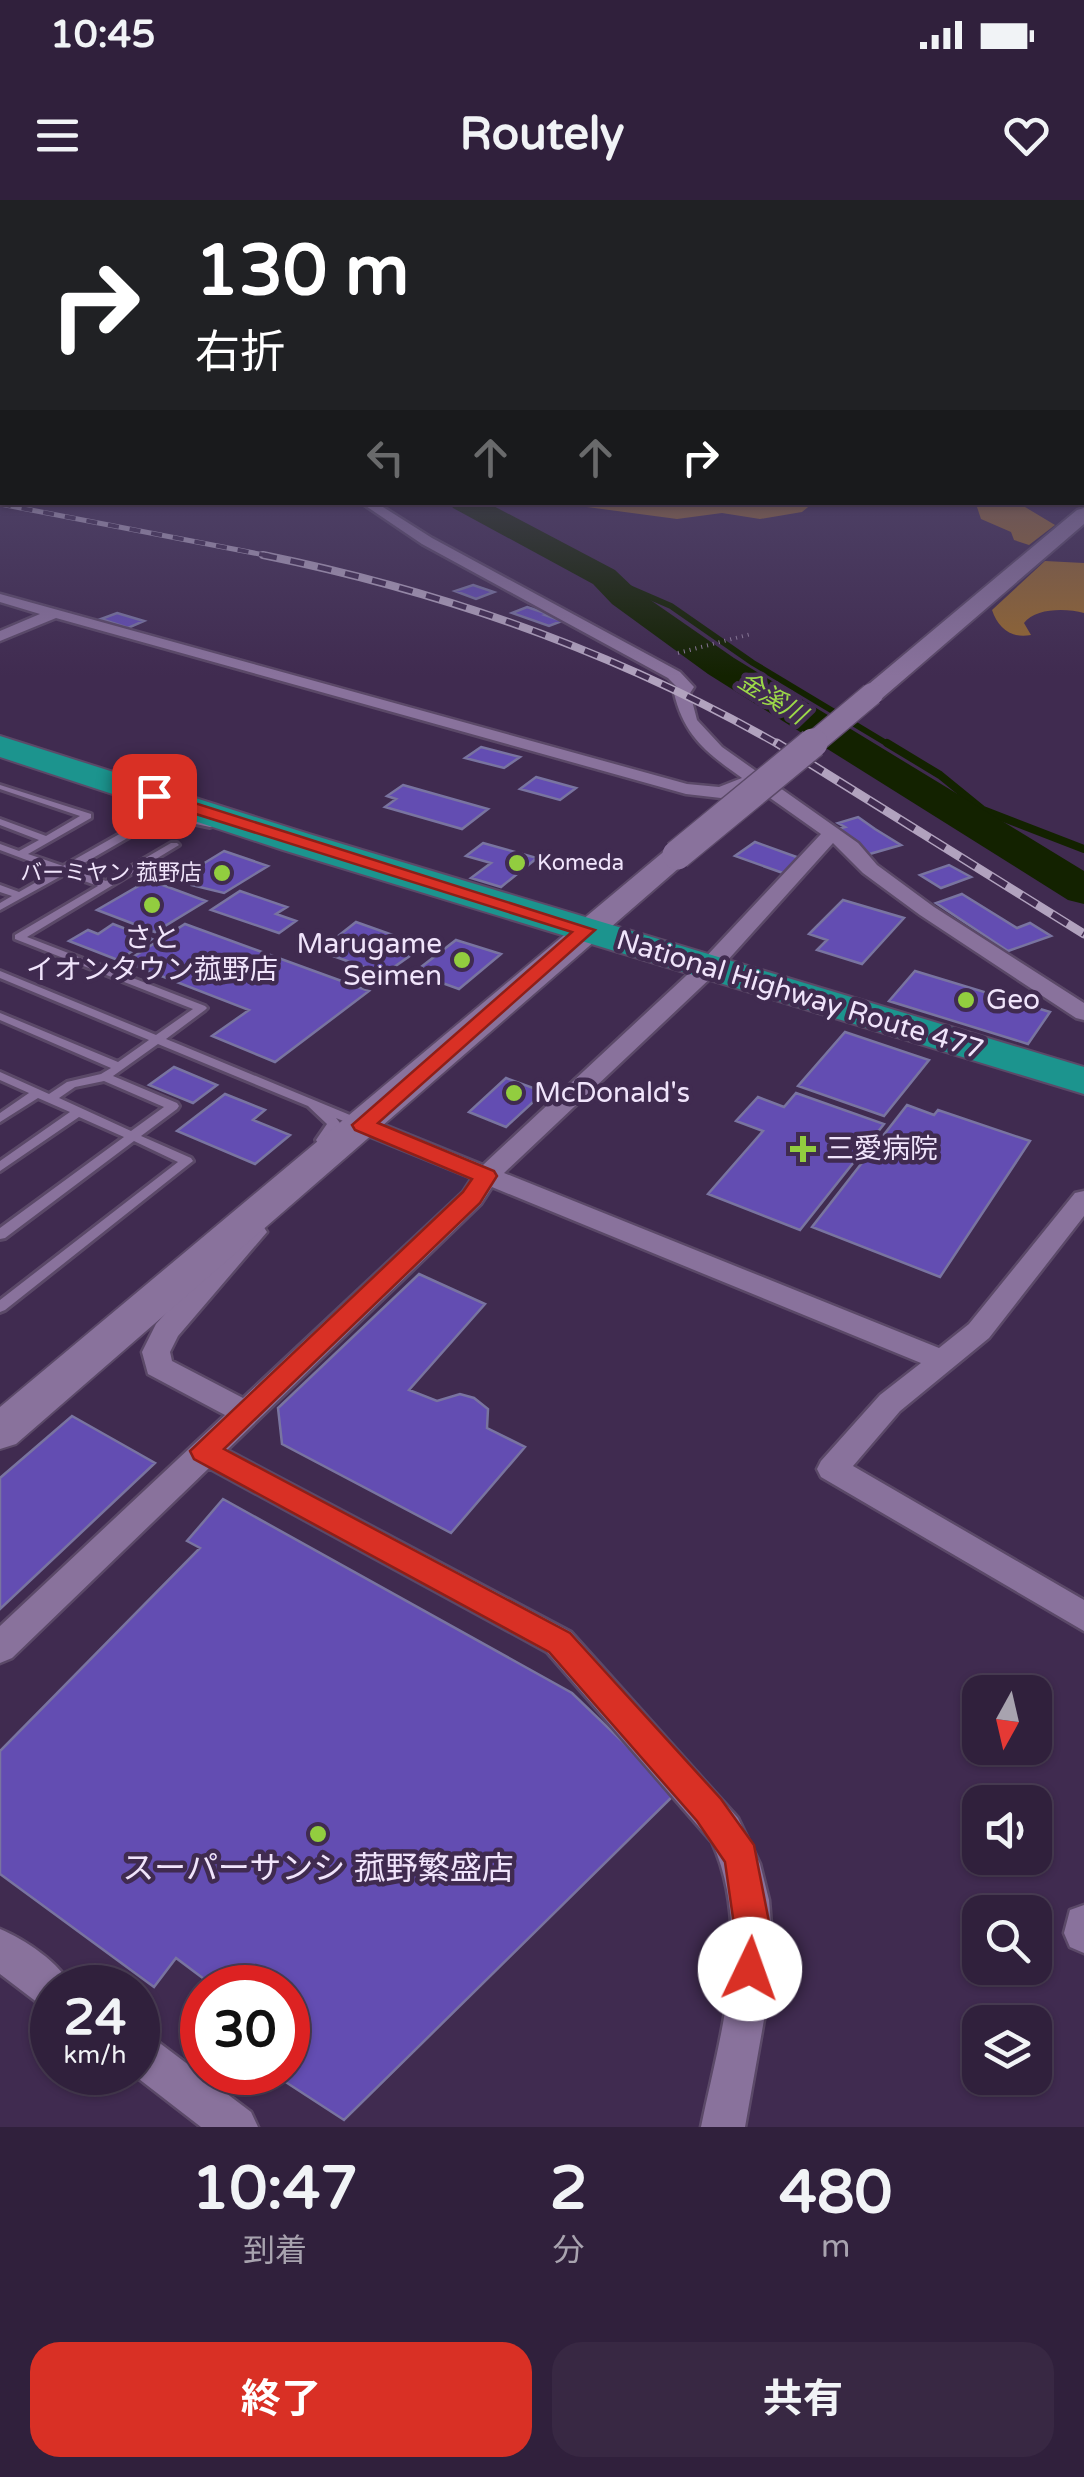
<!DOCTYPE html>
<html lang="ja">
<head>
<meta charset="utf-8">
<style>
	body { margin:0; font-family:"Varela Round","Noto Sans JP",sans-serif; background:#382843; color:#f1f3f6; height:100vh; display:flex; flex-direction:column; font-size:38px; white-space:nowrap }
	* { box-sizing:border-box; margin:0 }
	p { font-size:32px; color:#a8a3af }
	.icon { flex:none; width:55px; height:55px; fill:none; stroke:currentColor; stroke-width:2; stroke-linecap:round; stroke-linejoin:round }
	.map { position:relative; height:1927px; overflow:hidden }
	.details { display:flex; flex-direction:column; background:#30203c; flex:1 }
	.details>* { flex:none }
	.top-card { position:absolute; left:0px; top:0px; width:1085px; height:305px; box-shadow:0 2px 8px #0004,0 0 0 2px #4b3e56; background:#202124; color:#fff; overflow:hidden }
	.needle { width:65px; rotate:188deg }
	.controls { position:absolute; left:962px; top:1475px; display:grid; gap:20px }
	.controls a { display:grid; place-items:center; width:90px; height:90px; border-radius:20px; background:#30203c; box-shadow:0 2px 8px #0004,0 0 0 2px #4b3e56; font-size:50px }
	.speed { position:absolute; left:30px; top:1765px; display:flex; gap:20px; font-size:50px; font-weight:700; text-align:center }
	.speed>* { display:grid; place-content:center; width:130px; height:130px; border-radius:50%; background:#30203c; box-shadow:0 2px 8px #0004,0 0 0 2px #4b3e56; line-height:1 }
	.speed small { font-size:25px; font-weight:400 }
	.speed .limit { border:15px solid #d22; background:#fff; color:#111 }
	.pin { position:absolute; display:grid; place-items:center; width:85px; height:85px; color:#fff; margin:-42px; border-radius:20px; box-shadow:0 5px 15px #0006 }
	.me { position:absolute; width:110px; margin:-55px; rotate:3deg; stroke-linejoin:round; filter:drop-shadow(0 0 8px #0008) }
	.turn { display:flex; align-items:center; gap:35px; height:210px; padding:0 30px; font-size:45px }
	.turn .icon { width:130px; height:130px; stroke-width:2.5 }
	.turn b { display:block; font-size:70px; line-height:85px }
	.lanes { display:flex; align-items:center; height:95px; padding:0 30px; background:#0003; justify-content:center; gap:50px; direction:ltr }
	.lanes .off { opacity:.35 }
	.eta { display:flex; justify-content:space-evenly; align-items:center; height:170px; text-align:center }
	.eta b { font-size:60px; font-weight:700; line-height:70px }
	.cta { display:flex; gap:20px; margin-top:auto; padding:20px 30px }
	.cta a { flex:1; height:115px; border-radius:30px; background:#d93025; color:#fff; font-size:40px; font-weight:700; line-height:115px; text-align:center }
	.cta a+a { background:#382843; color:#f1f3f6 }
	.status { display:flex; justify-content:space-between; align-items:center; height:70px; padding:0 50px; background:#30203c; direction:ltr }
	.status svg { height:28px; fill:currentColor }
	header { display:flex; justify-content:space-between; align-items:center; height:130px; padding:0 30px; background:#30203c; font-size:45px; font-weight:700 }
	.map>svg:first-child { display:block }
</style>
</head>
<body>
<div class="status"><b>10:45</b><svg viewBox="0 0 49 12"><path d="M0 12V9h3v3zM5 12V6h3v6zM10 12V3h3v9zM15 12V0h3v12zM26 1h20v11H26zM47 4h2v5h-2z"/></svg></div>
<header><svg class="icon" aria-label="menu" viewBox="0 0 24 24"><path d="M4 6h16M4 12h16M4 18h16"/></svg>Routely<svg class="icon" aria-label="heart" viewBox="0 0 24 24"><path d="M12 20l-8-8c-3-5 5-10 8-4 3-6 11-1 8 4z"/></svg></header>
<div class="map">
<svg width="1084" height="1927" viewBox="0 0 1084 1927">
	<rect width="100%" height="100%" fill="#402b50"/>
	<path fill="#946730" d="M557 303 813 302V303L802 312 760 319 722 313 677 319Z
		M966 303H1024L1025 307 1055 325 1029 345 1014 340 1011 332 981 319 977 307Z
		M1045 361 1084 363V413C1066 408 1035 408 1024 423L1031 435C1011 439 998 428 992 410Z"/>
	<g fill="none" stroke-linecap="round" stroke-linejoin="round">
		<path stroke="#132200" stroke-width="6" d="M604 377 671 406 753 463 891 546"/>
		<path stroke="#132200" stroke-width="8" d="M887 543 940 575 983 610 1084 649"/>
		<path fill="#132200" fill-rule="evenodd" d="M449 302H486L615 370 636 390 734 458 1084 671V704L1068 700 708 474 612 404 593 384 453 308Z"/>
	</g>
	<path fill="#634db2" stroke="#7974a0" stroke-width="2.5" d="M473 385 494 392 476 399 455 391Z
		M527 407 548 414 545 415 562 421 549 426 512 413Z
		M117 413 144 421 128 428 101 419Z
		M481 547 520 557 504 568 465 558Z
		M536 577 576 588 560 600 520 589Z
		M403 585 488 609 462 629 385 607 396 599 387 596Z
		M858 617 875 629 901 645 866 655 834 630 845 627 838 623Z
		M755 642 802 659 783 673 735 656Z
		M483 643 537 658 501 687 471 678 491 663 466 656Z
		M224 651 268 666 224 693 175 681Z
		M949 665 971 677 941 688 920 675Z
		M149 680 206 701 155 732 97 710Z
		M240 691 287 707 276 714 296 721 279 733 211 710Z
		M962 694 1017 728 1030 723 1051 736 1008 751 936 703Z
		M843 700 904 718 862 764 817 750 827 740 809 734Z
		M356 722 424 746 384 774 319 751Z
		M113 724 152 739 118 760 69 741 88 730 98 734Z
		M185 724 369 791 275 862 212 836 249 810 125 762Z
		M456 740 501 754 459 789 431 779 438 772 421 767Z
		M915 771 1050 812 1028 844 889 801Z
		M845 832 929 860 884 916 798 886Z
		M174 867 217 885 193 903 149 885Z
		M506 878 544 892 506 927 469 912Z
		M796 893 884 924 800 1030 708 994 763 931 736 921 758 897 784 907Z
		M225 894 265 910 253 920 290 935 255 964 177 931Z
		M907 905 934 915 938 910 1030 941 940 1077 812 1027Z
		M419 1074 485 1104 409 1190 437 1201 460 1194 474 1198 488 1209 487 1228 525 1247 451 1333 282 1244 278 1208Z
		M72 1216 155 1263 0 1409V1278Z
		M223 1299 572 1493 676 1593 344 1920 284 1881 304 1852 288 1840V1788H216L176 1758 154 1787 0 1674V1551L200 1348 187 1341Z"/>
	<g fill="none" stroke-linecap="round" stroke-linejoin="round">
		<g stroke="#5b4968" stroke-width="6">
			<path id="lane" d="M0 585 91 614V618L28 654 63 666 176 602 184 604 164 617 177 614 213 622V626L210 627 177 620 161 623 157 621 72 670 106 681 171 643H177L179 645 27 737 205 806 207 808 205 810 166 839 362 920 364 923 358 927 336 918 340 923 326 943H318L316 940 327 924 308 906 158 844 113 876 177 903 179 906 177 909 141 936 191 958 193 961 5 1110 0 1112V1100L178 962 134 941 5 1038 0 1039V1028L124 937 79 917 0 971V961L70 912 38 898 0 922V913L29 893 0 880V872L49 894 67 882 101 874 111 868 0 820V813L118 862 149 840 0 778V771L156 835 193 809 15 739V735L98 686 65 674 0 710V703L12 696 0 692V685L19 692 56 671 0 650V644L19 651 39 640 0 625V619L46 636 80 616 0 589ZM104 881 164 907 131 931 59 898 75 887Z"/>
		</g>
		<g stroke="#5b4968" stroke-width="5">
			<path id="street" d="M360 302H375L432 338 680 472 694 487 690 493 697 520 722 547 858 643 877 665 934 707 1084 803V820L1076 818 920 715 863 673 833 643 717 772 504 973 939 1148 969 1124 1075 993 1084 991V1016L989 1138 900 1211 853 1266 1084 1400V1431L821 1277 817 1269 821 1261 880 1195 921 1163 492 987 481 1004 227 1250 571 1432 738 1618 760 1664 769 1700 772 1737 765 1814 745 1927H701C720 1834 753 1733 712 1642L547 1452 209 1268 12 1458 0 1463V1426L225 1215 148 1174 142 1152 156 1124 245 1026H263L267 1032 178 1136 170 1152 172 1161 243 1198 463 992 472 978 354 930 351 925 354 920H372L483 965 701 762 821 634 753 586 721 598 686 594 56 418 0 441V431L40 414 0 402V394L687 584 719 587 742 578C707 553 684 536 674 493L678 488 668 478 422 344Z
				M1084 1705V1753L1070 1747 1064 1733 1070 1710Z
				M0 1729C24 1739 61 1763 72 1788H52V1809L38 1803 0 1774Z
				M138 1832 153 1838 251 1912 258 1927H201L130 1872H138Z"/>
		</g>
		<g stroke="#5b4968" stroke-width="4">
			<path id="secondary" d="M0 206H2V213L0 212Z
				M1084 308V324L881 499H863L860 494 863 489 1077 310Z
				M677 646 687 649 691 655 687 661 16 1244 0 1249V1207L667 649Z"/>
		</g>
		<g stroke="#5b4968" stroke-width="4">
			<path id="highway" d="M0 536 309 634 1084 867V894L283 650 0 557Z"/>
		</g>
		<path stroke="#8d7b9a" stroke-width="4" stroke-dasharray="1 5" stroke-linecap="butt" d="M678 453 751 434"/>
		<use href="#lane" fill="#89729c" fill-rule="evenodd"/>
		<use href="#street" fill="#89729c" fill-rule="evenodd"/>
		<use href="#secondary" fill="#89729c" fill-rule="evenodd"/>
		<use href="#highway" fill="#1c948e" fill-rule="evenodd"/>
		<g stroke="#b1a2be" stroke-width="5">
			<path id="rail-far2" d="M0 304 275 357"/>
		</g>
		<g stroke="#b1a2be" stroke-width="8">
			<path id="rail-far1" d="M263 355C446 392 619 453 781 546"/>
		</g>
		<g stroke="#b1a2be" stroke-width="9">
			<path id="rail" d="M777 543 1084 734"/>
		</g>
		<use href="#rail-far2" stroke="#402b50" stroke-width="4" stroke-dasharray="11" stroke-linecap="butt"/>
		<use href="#rail-far1" stroke="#402b50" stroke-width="5" stroke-dasharray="14" stroke-linecap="butt"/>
		<use href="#rail" stroke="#402b50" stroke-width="6" stroke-dasharray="18" stroke-linecap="butt"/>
		<g stroke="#5b4968" stroke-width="25" stroke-linecap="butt">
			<path id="secondary-bridge-far1" d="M810 546 872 494"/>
		</g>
		<g stroke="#5b4968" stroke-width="32" stroke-linecap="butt">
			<path id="secondary-bridge" d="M677 655 813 543"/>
		</g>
		<use href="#secondary-bridge-far1" stroke="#89729c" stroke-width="22"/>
		<use href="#secondary-bridge" stroke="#89729c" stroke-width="29"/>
	</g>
	<linearGradient id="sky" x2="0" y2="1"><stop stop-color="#23182c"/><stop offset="0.43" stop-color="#534a6f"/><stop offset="1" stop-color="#534a6f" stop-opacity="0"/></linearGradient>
	<rect width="1084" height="476" fill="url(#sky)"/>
	<path fill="#d93025" stroke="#8d1f18" stroke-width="2.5" d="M148 592H160L595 730 378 923 494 971 497 976 480 1003 224 1249 570 1433 721 1599 754 1645 771 1732 768 1769 762 1782 750 1787 737 1782 731 1769 735 1732 725 1662 697 1621 549 1452 194 1259 190 1251 463 992 472 979 355 930 352 925 572 732 148 599Z"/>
	<g fill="#92cd3f" stroke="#402b50" stroke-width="4">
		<circle cx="517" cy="663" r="10"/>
		<circle cx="222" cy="673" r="10"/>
		<circle cx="152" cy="705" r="10"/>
		<circle cx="462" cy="760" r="10"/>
		<circle cx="966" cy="800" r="10"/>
		<circle cx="514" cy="893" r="10"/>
		<path d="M798 934h10v10h10v10h-10v10h-10v-10h-10v-10h10z"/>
		<circle cx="318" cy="1634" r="10"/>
	</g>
	<g text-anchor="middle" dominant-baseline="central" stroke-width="9" stroke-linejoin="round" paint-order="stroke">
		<g font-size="22" fill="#f0e4fb" stroke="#402b50" text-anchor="start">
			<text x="537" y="663">Komeda</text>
			<text x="202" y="673" text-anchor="end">バーミヤン 菰野店</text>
		</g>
		<g font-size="25" font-style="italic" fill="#9cd949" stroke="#402b50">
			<text transform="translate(772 498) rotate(32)">金溪川</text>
		</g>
		<g font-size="28" fill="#f0e4fb" stroke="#402b50" text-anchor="start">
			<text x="152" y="738" text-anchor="middle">さと<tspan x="152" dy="32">イオンタウン菰野店</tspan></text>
			<text x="442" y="744" text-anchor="end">Marugame<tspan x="442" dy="32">Seimen</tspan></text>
			<text x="986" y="800">Geo</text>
			<text x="534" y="893">McDonald's</text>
			<text x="826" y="949">三愛病院</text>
		</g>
		<g font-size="28" fill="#f0e4fb" stroke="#402b50">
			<text transform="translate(800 795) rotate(17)">National Highway Route 477</text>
		</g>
		<g font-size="32" fill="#f0e4fb" stroke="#402b50">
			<text x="318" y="1669">スーパーサンシ 菰野繁盛店</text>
		</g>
	</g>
</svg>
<div class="controls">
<a><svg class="needle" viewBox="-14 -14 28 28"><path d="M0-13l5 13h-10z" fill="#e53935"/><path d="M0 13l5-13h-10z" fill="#a8a3af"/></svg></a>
<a><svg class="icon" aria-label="sound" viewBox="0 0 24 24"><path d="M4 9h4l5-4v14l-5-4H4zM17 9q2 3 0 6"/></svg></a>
<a><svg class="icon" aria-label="search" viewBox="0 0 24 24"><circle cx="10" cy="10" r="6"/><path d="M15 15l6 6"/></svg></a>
<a><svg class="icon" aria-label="layers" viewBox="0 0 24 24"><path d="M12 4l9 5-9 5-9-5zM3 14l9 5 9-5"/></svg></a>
</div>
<div class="speed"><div>24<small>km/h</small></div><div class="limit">30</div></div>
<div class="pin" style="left:154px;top:596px;background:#d93025"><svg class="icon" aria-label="arrive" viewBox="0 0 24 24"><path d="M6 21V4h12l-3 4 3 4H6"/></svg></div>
<svg class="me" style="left:750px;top:1769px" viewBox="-20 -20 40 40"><circle r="19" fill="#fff"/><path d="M0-13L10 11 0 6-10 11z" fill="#d93025"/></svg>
<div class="top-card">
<div class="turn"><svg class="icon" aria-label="right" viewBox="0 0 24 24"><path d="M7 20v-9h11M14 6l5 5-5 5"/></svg><div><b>130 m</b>右折</div></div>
<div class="lanes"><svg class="icon off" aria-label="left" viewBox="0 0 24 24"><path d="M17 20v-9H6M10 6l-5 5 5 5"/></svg><svg class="icon off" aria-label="ahead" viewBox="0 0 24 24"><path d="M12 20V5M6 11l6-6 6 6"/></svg><svg class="icon off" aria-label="ahead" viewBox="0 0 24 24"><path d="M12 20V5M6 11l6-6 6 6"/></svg><svg class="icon" aria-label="right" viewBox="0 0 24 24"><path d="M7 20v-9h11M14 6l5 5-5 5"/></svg></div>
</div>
</div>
<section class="details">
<div class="eta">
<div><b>10:47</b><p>到着</p></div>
<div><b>2</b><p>分</p></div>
<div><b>480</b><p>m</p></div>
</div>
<div class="cta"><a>終了</a><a>共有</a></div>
</section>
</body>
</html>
